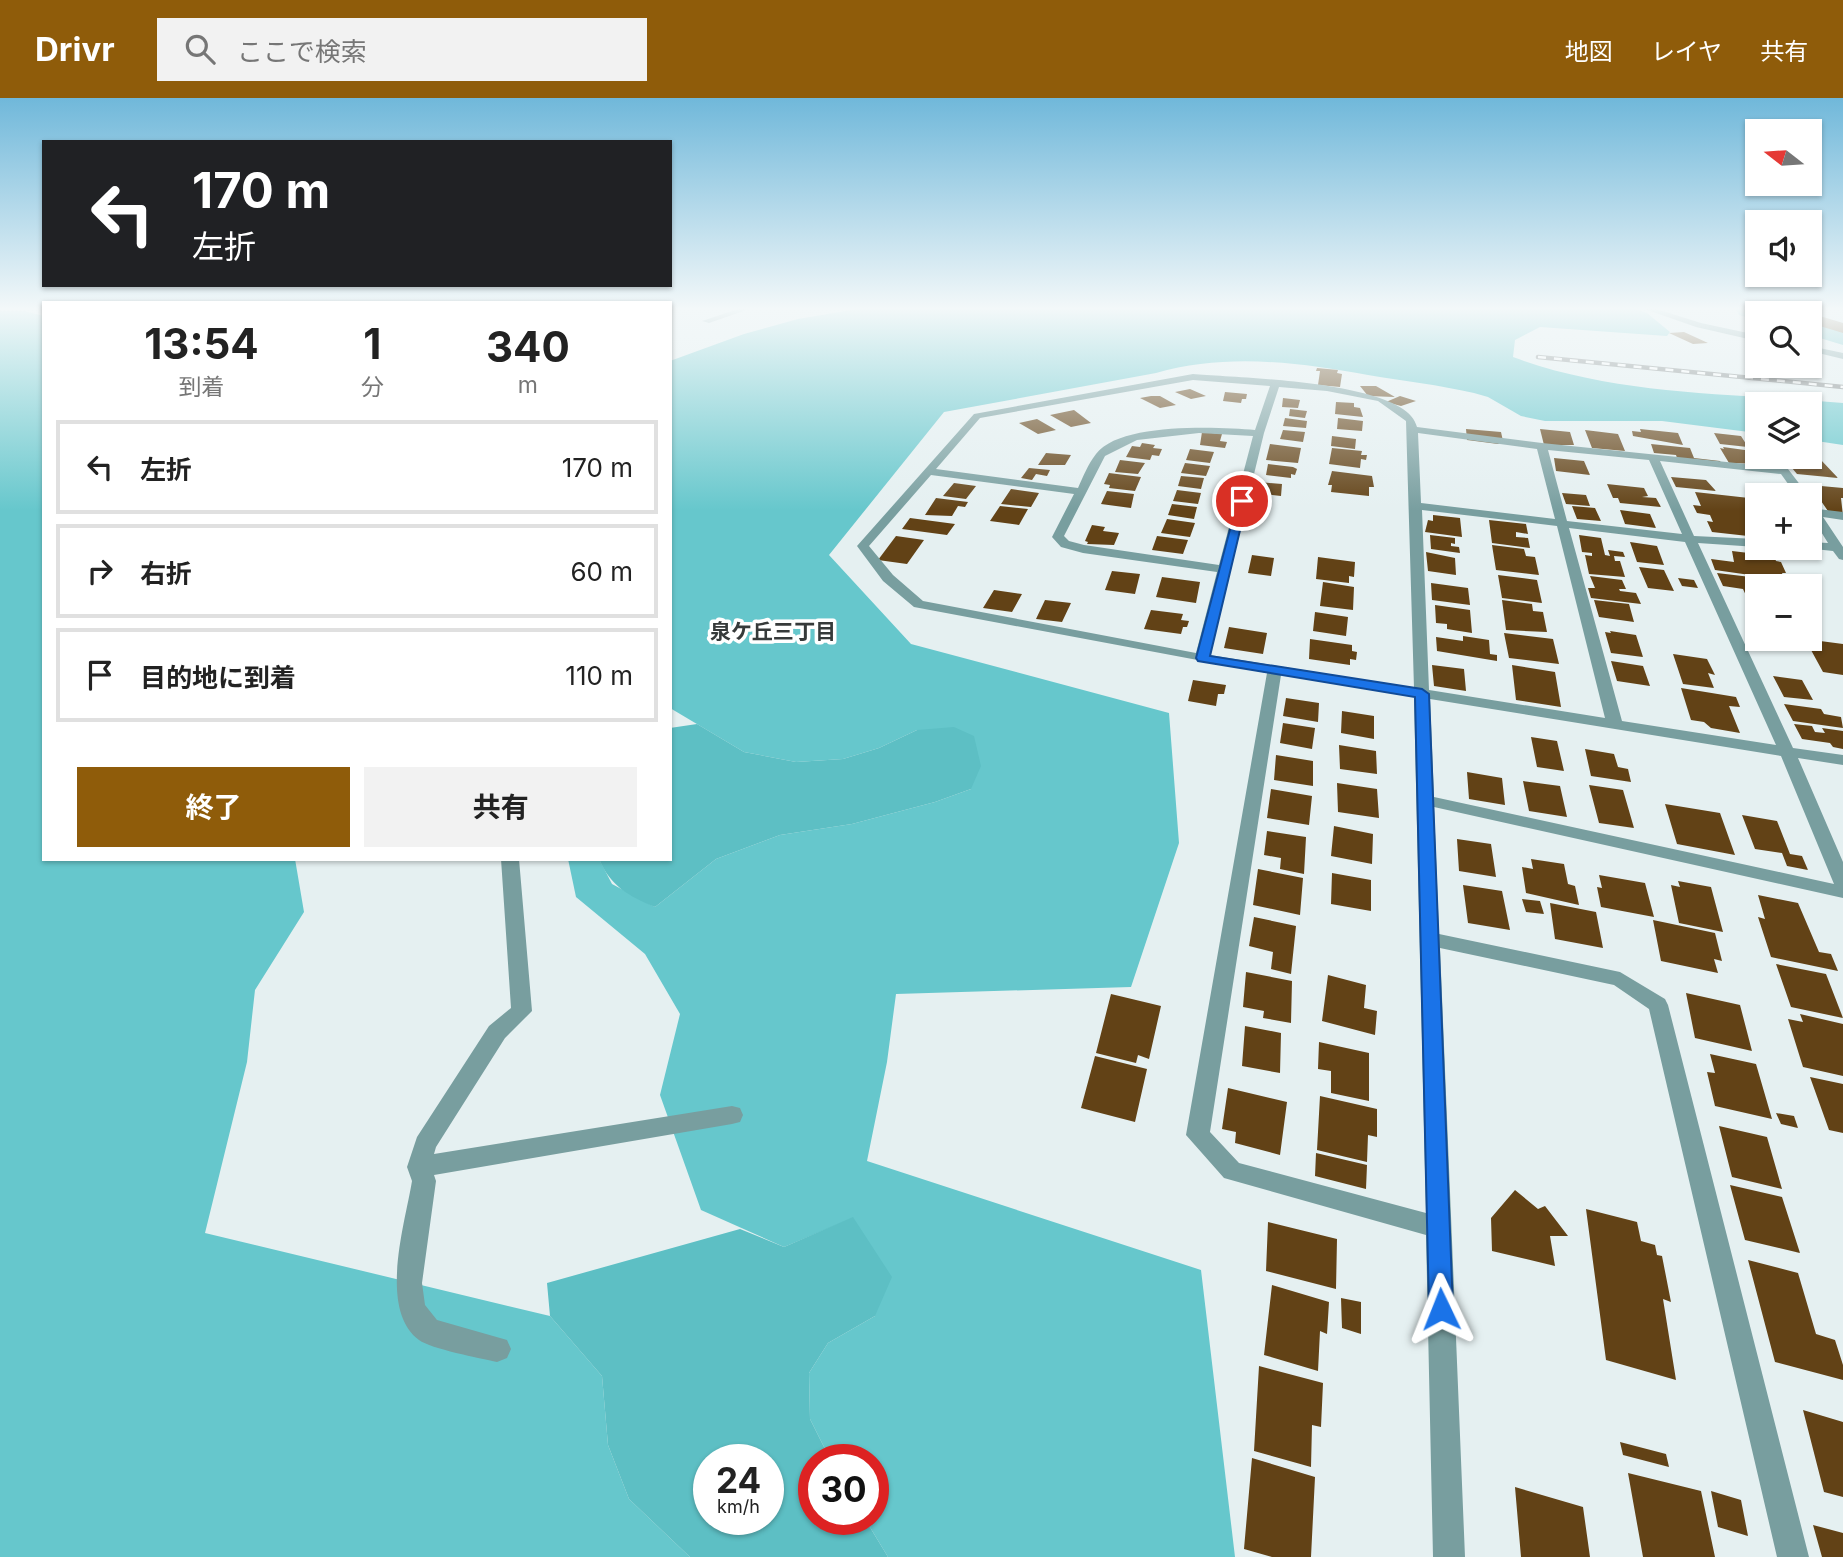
<!DOCTYPE html>
<html lang="ja">
<head>
<meta charset="utf-8">
<style>
	body { margin:0; font-family:Inter,"Noto Sans JP",sans-serif; background:#f2f2f2; color:#222; height:100vh; display:flex; flex-direction:column; font-size:26px; white-space:nowrap }
	* { box-sizing:border-box; margin:0 }
	p { font-size:23px; color:#767676 }
	.icon { flex:none; width:38px; height:38px; fill:none; stroke:currentColor; stroke-width:2; stroke-linecap:round; stroke-linejoin:round }
	.map { position:relative; flex:1; overflow:hidden }
	.details { position:absolute; left:42px; top:203px; width:630px; height:560px; display:flex; flex-direction:column; background:#fff; border-radius:0px; box-shadow:0 2px 5px #0004 }
	.details>* { flex:none }
	.banner { position:absolute; left:42px; top:42px; width:630px; height:147px; border-radius:0px; box-shadow:0 2px 5px #0004; background:#202124; color:#fff; overflow:hidden }
	.needle { width:46px; rotate:287deg }
	.buttons { position:absolute; left:1745px; top:21px; display:grid; gap:14px }
	.buttons a { display:grid; place-items:center; width:77px; height:77px; border-radius:0px; background:#fff; box-shadow:0 2px 5px #0004; font-size:35px }
	.speed { position:absolute; left:693px; top:1346px; display:flex; gap:14px; font-size:35px; font-weight:700; text-align:center }
	.speed>* { display:grid; place-content:center; width:91px; height:91px; border-radius:50%; background:#fff; box-shadow:0 2px 5px #0004; line-height:1 }
	.speed small { font-size:18px; font-weight:400 }
	.speed .limit { border:10px solid #d22; background:#fff; color:#111 }
	.pin { position:absolute; display:grid; place-items:center; width:60px; height:60px; color:#fff; margin:-30px; border:4px solid #fff; border-radius:50%; box-shadow:0 2px 7px #0007 }
	.me { position:absolute; width:77px; margin:-38px; rotate:358deg; stroke-linejoin:round; filter:drop-shadow(0 0 5px #0008) }
	.turn { display:flex; align-items:center; gap:24px; height:147px; padding:0 35px; font-size:32px }
	.turn .icon { width:91px; height:91px; stroke-width:2.5 }
	.turn b { display:block; font-size:49px; line-height:60px }
	.eta { display:flex; justify-content:space-evenly; align-items:center; height:119px; text-align:center }
	.eta b { font-size:42px; font-weight:700; line-height:49px }
	.action { display:flex; gap:14px; margin-top:auto; padding:14px 35px }
	.action a { flex:1; height:80px; border-radius:0px; background:#8f5c0a; color:#fff; font-size:28px; font-weight:700; line-height:80px; text-align:center }
	.action a+a { background:#f2f2f2; color:#222 }
	ul { padding:0; list-style:none }
	li { display:flex; align-items:center; gap:21px; height:94px; margin:0 14px 10px; padding:0 21px; border:4px solid #e0e0e0; border-radius:0px }
	li div { flex:1 }
	li b { display:block; font-size:26px }
	li em { font-style:normal }
	header { display:flex; align-items:center; gap:42px; box-sizing:border-box; height:98px; padding:0 35px; background:#8f5c0a; color:#fff }
	header strong { font-size:33px }
	nav { display:flex; gap:38px; margin-inline-start:auto; font-size:24px }
	.search { width:490px; height:63px; background:#f2f2f2; display:flex; align-items:center; gap:18px; box-sizing:border-box; padding:0 24px; border-radius:0px; color:#767676; font-size:26px }
	.map>svg:first-child { display:block }
</style>
</head>
<body>
<header>
<strong>Drivr</strong>
<div class="search"><svg class="icon" aria-label="search" viewBox="0 0 24 24"><circle cx="10" cy="10" r="6"/><path d="M15 15l6 6"/></svg>ここで検索</div>
<nav><a>地図</a><a>レイヤ</a><a>共有</a></nav>
</header>
<div class="map">
<svg width="1843" height="1459" viewBox="0 0 1843 1459">
	<rect width="100%" height="100%" fill="#e5f0f1"/>
	<path fill="#66c7cc" d="M869 209H1631L1647 215 1670 234 1667 238 1540 229 1515 242 1513 259C1617 298 1734 295 1843 305V347L1810 342V306H1757V335L1662 323H1545L1521 318 1488 299 1474 295C1439 287 1404 283 1368 277 1297 264 1226 255 1156 275L944 314 829 457 911 546 1169 615 1179 745 1131 889 896 896 887 964 867 1063 1201 1172 1235 1459H888L865 1421H873V1362L830 1361 810 1321 809 1275 828 1245 875 1218 853 1120 784 1149 701 1112 660 997 680 916 645 856 576 799 568 761H599L612 786 655 809 716 761 780 737 852 726 935 704 971 691 917 632 879 650 843 661 796 664 744 654 670 610V263L744 236 798 221Z
		M0 213H24L44 218V761H295L304 814 255 892 247 964 205 1135 550 1218 602 1278 608 1347 629 1401 690 1459H0Z"/>
	<path fill="#5dbfc4" fill-rule="evenodd" d="M697 626 744 654 796 664 843 661 879 650 917 632 954 629 974 638 981 668 971 691 935 704 852 726 780 737 716 761 655 809C629 798 611 789 599 761H670V630Z
		M853 1119 892 1179 875 1218 828 1245 809 1275 810 1321 830 1361 814 1362V1421H865L888 1459H690L629 1401 608 1347 602 1278 550 1218 547 1185 740 1131 784 1149ZM709 1362H768V1421H709Z"/>
	<g fill="none" stroke-linecap="round" stroke-linejoin="round">
		<path fill="#5dbfc4" fill-rule="evenodd" d="M1738 209H1764L1772 215H1757V222L1739 217 1736 212Z
			M1810 221 1843 231V247L1810 237Z"/>
	</g>
	<path fill="#624216" d="M1810 215 1843 225V235L1810 225Z
		M1684 234 1708 245 1693 246 1669 235Z
		M1317 270 1338 272 1337 275 1342 276 1340 289 1318 287 1320 273H1316Z
		M1360 288H1376L1395 299 1368 298Z
		M1190 291 1206 298 1191 301 1175 294Z
		M1225 294 1247 296 1246 301H1242L1241 305 1223 303Z
		M1151 298H1160L1176 307 1160 310 1140 300Z
		M1400 298 1416 303 1401 308 1386 304Z
		M1283 300 1300 302 1298 310 1282 309Z
		M1336 304 1354 305V309L1360 310 1363 319 1335 316Z
		M1290 311 1307 313 1305 320 1289 318Z
		M1074 312 1091 325 1071 329 1050 317Z
		M1285 320 1307 323 1306 330 1283 328Z
		M1338 320 1363 323 1362 333 1337 331Z
		M1037 321 1056 332 1038 336 1019 325Z
		M1466 331 1501 334 1503 343 1498 346 1467 342Z
		M1540 331 1570 334 1574 347H1544Z
		M1640 331 1678 335 1683 347 1633 338 1632 333 1641 334Z
		M1283 332 1305 334 1303 344 1280 341Z
		M1585 332 1618 336 1625 353 1592 350Z
		M1202 334 1222 336 1220 343 1227 344 1225 350 1200 347Z
		M1714 335 1741 338 1748 349 1720 346Z
		M1332 338 1356 341 1355 351 1331 348Z
		M1142 345 1155 347 1153 350 1162 351 1159 358 1152 357 1150 362 1126 359 1132 348 1140 349Z
		M1270 346 1301 350 1298 365 1266 362Z
		M1651 346 1690 350 1694 360 1720 363 1723 369 1678 363 1676 357 1654 355Z
		M1723 349 1752 353 1760 366 1729 365 1720 350 1724 351Z
		M1332 350 1362 353 1361 357H1367L1366 362 1361 361 1360 370 1329 366Z
		M1190 351 1214 354 1210 365 1186 362Z
		M1046 355 1071 357 1065 367H1038Z
		M1792 359 1821 362 1838 380 1797 376 1792 370 1797 371Z
		M1554 360 1584 363 1590 377 1556 373Z
		M1120 362 1145 365 1138 376 1115 374Z
		M1185 365 1210 368 1206 378 1181 375Z
		M1268 366 1293 369 1297 371 1295 377 1291 376V380L1266 377Z
		M1029 370 1050 372 1047 378 1036 376 1032 382 1021 380Z
		M1332 373 1372 378 1374 389H1369V398L1331 394 1332 387H1328Z
		M1109 375 1141 379 1135 393 1109 390 1110 387 1104 386Z
		M1181 378 1204 380 1201 391 1178 388Z
		M1671 379 1706 382 1716 393 1676 389Z
		M1259 384 1282 386 1281 398 1257 395Z
		M954 385 976 388 966 401 943 398Z
		M1607 386 1644 390 1648 398 1642 399 1656 400 1661 409 1620 405 1618 400H1613Z
		M1810 387 1843 390V400H1841L1843 418 1830 416Z
		M1011 391 1039 395 1031 409 1001 406Z
		M1177 392 1201 395 1198 406 1173 403Z
		M1107 393 1134 396 1131 410 1101 406Z
		M1695 394 1749 400 1755 412 1746 411 1757 416V422H1751L1753 426 1757 427V439L1712 434 1707 423 1713 424 1710 417 1697 415 1693 407 1701 408Z
		M1562 395 1586 397 1590 408 1566 406Z
		M936 400 968 404 965 409 958 408 952 418 925 417Z
		M1172 406 1197 409 1194 421 1168 417Z
		M1000 408 1028 411 1019 427 990 423Z
		M1572 408 1595 410 1601 423 1577 421Z
		M1620 412 1650 416 1656 430 1625 426Z
		M1433 417 1460 420 1462 439 1425 434 1428 422 1433 423Z
		M910 420 955 426 947 437 902 431Z
		M1167 421 1195 425 1190 439 1161 435Z
		M1489 422 1526 426 1528 436 1516 434V439L1528 440 1530 450 1492 445Z
		M1092 427 1105 429 1103 433 1119 435 1114 447 1087 446 1088 444 1085 443Z
		M1430 437 1455 440V446L1451 445V448L1459 449 1460 455 1431 451Z
		M1579 437 1601 440 1605 457 1610 458 1608 452 1623 454 1625 459 1614 458 1615 463H1620L1625 479 1589 476 1585 457 1592 458V455L1582 454Z
		M896 438 924 442 907 466 878 462Z
		M1157 438 1188 442 1183 456 1152 452Z
		M1630 444 1657 448 1664 467 1637 464Z
		M1492 447 1524 451 1526 458 1535 459 1539 477 1496 472Z
		M1732 453 1774 458 1776 463 1781 464 1786 475H1782L1785 482 1715 472 1711 461 1734 464Z
		M1426 454 1455 460 1456 477 1428 473Z
		M1252 457 1274 460 1271 478 1248 475Z
		M1318 459 1355 464 1354 479 1349 478V485L1316 481Z
		M1639 469 1664 472 1674 493 1648 490Z
		M1112 473 1140 476 1135 496 1105 492Z
		M1717 475 1785 483 1787 488H1757V505L1749 504 1743 491 1723 488Z
		M1498 477 1537 482 1542 505 1502 500Z
		M1590 478 1622 482 1626 491H1619L1620 493 1636 495 1641 506 1591 500 1588 490H1595Z
		M1162 479 1200 484 1196 505 1156 499Z
		M1678 480 1694 482 1698 490 1682 488Z
		M1323 484 1354 489 1353 512 1320 508Z
		M1431 485 1468 490 1470 507 1432 502Z
		M994 492 1022 496 1012 514 983 510Z
		M1045 502 1071 505 1062 524 1036 521Z
		M1502 502 1532 506 1533 513 1543 514 1547 534 1506 532Z
		M1594 502 1629 506 1634 524 1599 519Z
		M1435 507 1470 512 1472 535 1447 531V526L1436 525Z
		M1151 512 1183 516 1181 522 1189 523 1187 529H1183L1181 536 1144 531Z
		M1315 514 1348 519 1346 538 1313 533Z
		M1229 529 1267 535 1263 556 1224 550Z
		M1610 533 1636 537 1643 559 1611 555 1605 534 1611 535Z
		M1504 535 1553 541 1559 566 1509 560Z
		M1463 538 1489 542 1490 556 1497 557V563L1437 553 1436 539 1463 543Z
		M1310 541 1352 547V553L1357 554 1356 562 1350 561V567L1309 561Z
		M1805 541 1843 546V577L1823 574Z
		M1673 556 1707 561 1715 577 1708 575 1714 590 1683 586Z
		M1611 563 1643 568 1650 588 1617 583Z
		M1432 567 1464 571 1466 593 1434 588Z
		M1512 567 1555 574 1561 609 1516 602Z
		M1773 578 1802 582 1813 602 1784 599Z
		M1193 582 1226 587 1224 596H1218L1216 608 1188 603Z
		M1681 590 1736 599 1740 609 1729 608 1740 635 1711 630 1704 624 1691 622Z
		M1286 600 1319 605 1318 624 1283 618Z
		M1784 606 1821 611 1824 616 1841 619 1843 630 1793 623Z
		M1342 613 1374 618V641L1341 635Z
		M1283 625 1315 630 1312 651 1280 645Z
		M1794 626 1812 628 1815 634 1825 635 1822 630 1843 633V651L1833 649 1830 645 1802 641Z
		M1531 639 1557 643 1564 673 1537 669Z
		M1339 647 1376 653 1377 676 1340 671Z
		M1585 651 1614 656 1618 669 1628 671 1631 684 1591 678Z
		M1276 657 1313 663V688L1274 682Z
		M1467 674 1502 680 1505 707 1469 701Z
		M1523 683 1560 688 1567 719 1529 713Z
		M1337 685 1377 691 1379 720 1338 714Z
		M1589 687 1623 692 1634 730 1599 725Z
		M1271 691 1312 698 1309 727 1267 720Z
		M1665 706 1720 715 1735 757 1677 746Z
		M1742 717 1777 723 1790 756 1802 758 1808 772 1787 768 1782 755 1755 751Z
		M1334 728 1373 736 1372 766 1331 758Z
		M1267 733 1306 739 1304 776 1280 771 1281 760 1264 757Z
		M1457 741 1491 746 1496 779 1459 773Z
		M1531 761 1564 766 1568 786 1575 788 1579 807 1526 795 1522 769 1533 771Z
		M1258 771 1303 780 1300 817 1253 807Z
		M1332 775 1371 782V813L1331 806Z
		M1599 777 1645 785 1654 819 1601 809 1597 789 1602 790Z
		M1678 783 1711 789 1723 834 1679 825 1671 787 1680 789Z
		M1463 787 1502 793 1510 832 1468 825Z
		M1758 797 1798 805 1819 854 1831 856 1838 873 1771 859 1758 819 1765 821Z
		M1522 801 1540 803 1544 816 1526 814Z
		M1550 805 1596 814 1603 850 1555 841Z
		M1254 819 1296 828 1291 876 1271 871 1273 854 1249 848Z
		M1653 822 1715 835 1722 863 1714 861 1718 875 1661 863Z
		M1776 866 1826 876 1843 920 1791 909Z
		M1246 874 1292 883 1291 925 1263 920 1264 913 1243 909Z
		M1328 877 1366 887 1364 910 1377 913 1375 937 1322 923Z
		M1686 895 1740 907 1752 953 1695 940Z
		M1111 896 1161 908 1149 961 1138 957 1136 965 1096 955Z
		M1800 916 1843 926V978L1803 969 1788 921 1803 924Z
		M1245 928 1281 935 1280 975 1242 968Z
		M1319 944 1369 955V1003L1331 995V973L1318 971Z
		M1710 956 1756 966 1772 1021 1715 1008 1707 974 1715 975Z
		M1095 958 1147 971 1135 1024 1081 1010Z
		M1810 979 1843 986V1035L1829 1032Z
		M1228 990 1287 1004 1280 1057 1235 1045 1236 1034 1222 1031Z
		M1320 998 1377 1011V1039L1368 1037 1367 1064 1317 1052Z
		M1776 1015 1794 1018 1798 1030 1781 1026Z
		M1719 1028 1767 1039 1782 1091 1732 1079Z
		M1316 1055 1367 1067 1366 1091 1315 1078Z
		M1730 1087 1782 1099 1800 1155 1745 1142Z
		M1515 1092 1538 1111 1545 1108 1568 1138H1550L1555 1168 1492 1153 1491 1120Z
		M1586 1111 1637 1124 1641 1143 1655 1147 1657 1157 1662 1158 1671 1204 1663 1201 1676 1282 1606 1262Z
		M1268 1124 1337 1141 1336 1191 1266 1173Z
		M1748 1162 1798 1175 1816 1236 1835 1242 1843 1267V1282L1775 1264Z
		M1272 1187 1329 1204 1327 1236 1320 1233 1318 1273 1264 1257Z
		M1341 1200 1361 1204V1236L1342 1230Z
		M1259 1268 1323 1285 1321 1329 1312 1327 1311 1369 1254 1353Z
		M1803 1312 1843 1324V1399L1824 1394Z
		M1620 1344 1666 1356 1669 1369 1623 1357Z
		M1252 1360 1315 1379 1311 1459H1272L1244 1451Z
		M1628 1375 1701 1393 1715 1459H1643Z
		M1515 1389 1583 1409 1590 1459H1521Z
		M1711 1393 1741 1402 1748 1438 1718 1429Z
		M1813 1427 1843 1435V1459H1822Z"/>
	<g fill="none" stroke-linecap="round" stroke-linejoin="round">
		<path fill="#789e9f" fill-rule="evenodd" d="M744 209H755L709 225 702 223Z
			M1639 209H1650L1701 225 1757 237V243L1696 229Z
			M1810 248 1843 255V261L1810 253Z
			M1193 276C1235 280 1407 282 1417 329L1542 345 1784 370 1788 371 1808 397H1796L1781 376 1660 363 1694 438 1757 441V449L1698 445 1793 650 1843 657V667L1798 660 1843 764V800L1434 709 1439 836 1620 874 1665 901 1668 907 1809 1459H1777L1649 911 1614 887 1440 850 1465 1459H1433L1426 1137 1224 1080 1186 1037 1267 575 914 509 883 483 857 448 974 316ZM1193 282 1270 288 1255 332C1219 329 1120 324 1096 356 1088 366 1083 379 1078 390L936 371 980 320ZM1279 289 1327 293 1378 303 1406 323 1414 590 1210 557 1264 335ZM1199 335 1253 338 1219 467 1084 447 1069 443 1064 438 1105 358 1137 342ZM1418 335 1537 351 1555 421 1421 405ZM1548 352 1649 362 1682 436 1567 423ZM931 377 1074 396 1052 439 1061 449 1083 455 1217 474 1196 555 923 503 893 477 869 448ZM1422 412 1557 428 1605 620 1429 592ZM1569 430 1685 444 1776 647 1622 623ZM1281 577 1414 599 1426 1115 1239 1065 1210 1034ZM1430 601 1781 658 1834 786 1434 699Z
			M1810 405 1818 411 1843 414V422L1823 419 1843 449V462L1839 461 1833 453 1805 450H1810V444L1828 445 1810 416Z
			M501 761H519L532 913 505 940 436 1049 434 1056 732 1008 740 1010 743 1017 740 1024 732 1026 434 1077 436 1083 422 1185 425 1207 437 1222 507 1242 511 1251 507 1260 497 1264C480 1260 431 1251 419 1242 378 1211 405 1126 412 1083L407 1069 417 1039 489 928 511 910Z"/>
		<g stroke="#7b8282" stroke-width="4.5">
			<path id="rail" d="M988 209H993
				M1538 259 1843 289"/>
		</g>
		<use href="#rail" stroke="#fff" stroke-width="2.5" stroke-dasharray="8" stroke-linecap="butt"/>
	</g>
	<linearGradient id="sky" x2="0" y2="1"><stop stop-color="#70b8da"/><stop offset="0.51" stop-color="#f3f8f9"/><stop offset="1" stop-color="#f3f8f9" stop-opacity="0"/></linearGradient>
	<rect width="1843" height="413" fill="url(#sky)"/>
	<path fill="#1a73e8" stroke="#114b97" stroke-width="2" d="M1238 401 1247 403 1210 558 1422 591 1429 596 1453 1211 1450 1219 1441 1223 1433 1219 1429 1211 1415 599 1198 563 1196 560Z"/>
	<g text-anchor="middle" dominant-baseline="central" stroke-width="7" stroke-linejoin="round" paint-order="stroke">
		<g font-size="21" font-weight="bold" fill="#363a3a" stroke="#fff">
			<text x="773" y="533">泉ケ丘三丁目</text>
		</g>
	</g>
</svg>
<div class="buttons">
<a><svg class="needle" viewBox="-14 -14 28 28"><path d="M0-13l5 13h-10z" fill="#e53935"/><path d="M0 13l5-13h-10z" fill="#767676"/></svg></a>
<a><svg class="icon" aria-label="sound" viewBox="0 0 24 24"><path d="M4 9h4l5-4v14l-5-4H4zM17 9q2 3 0 6"/></svg></a>
<a><svg class="icon" aria-label="search" viewBox="0 0 24 24"><circle cx="10" cy="10" r="6"/><path d="M15 15l6 6"/></svg></a>
<a><svg class="icon" aria-label="layers" viewBox="0 0 24 24"><path d="M12 4l9 5-9 5-9-5zM3 14l9 5 9-5"/></svg></a>
<a>+</a>
<a>−</a>
</div>
<div class="speed"><div>24<small>km/h</small></div><div class="limit">30</div></div>
<div class="pin" style="left:1242px;top:403px;background:#d93025"><svg class="icon" aria-label="arrive" viewBox="0 0 24 24"><path d="M6 21V4h12l-3 4 3 4H6"/></svg></div>
<svg class="me" style="left:1441px;top:1211px" viewBox="-20 -20 40 40"><path d="M0-17L14 15 0 8-14 15z" fill="#1a73e8" stroke="#fff" stroke-width="4"/></svg>
<div class="banner">
<div class="turn"><svg class="icon" aria-label="left" viewBox="0 0 24 24"><path d="M17 20v-9H6M10 6l-5 5 5 5"/></svg><div><b>170 m</b>左折</div></div>
</div>
<section class="details">
<div class="eta">
<div><b>13:54</b><p>到着</p></div>
<div><b>1</b><p>分</p></div>
<div><b>340</b><p>m</p></div>
</div>
<ul>
<li><svg class="icon" aria-label="left" viewBox="0 0 24 24"><path d="M17 20v-9H6M10 6l-5 5 5 5"/></svg><div><b>左折</b></div><em>170 m</em></li>
<li><svg class="icon" aria-label="right" viewBox="0 0 24 24"><path d="M7 20v-9h11M14 6l5 5-5 5"/></svg><div><b>右折</b></div><em>60 m</em></li>
<li><svg class="icon" aria-label="arrive" viewBox="0 0 24 24"><path d="M6 21V4h12l-3 4 3 4H6"/></svg><div><b>目的地に到着</b></div><em>110 m</em></li>
</ul>
<div class="action"><a>終了</a><a>共有</a></div>
</section>
</div>
</body>
</html>
